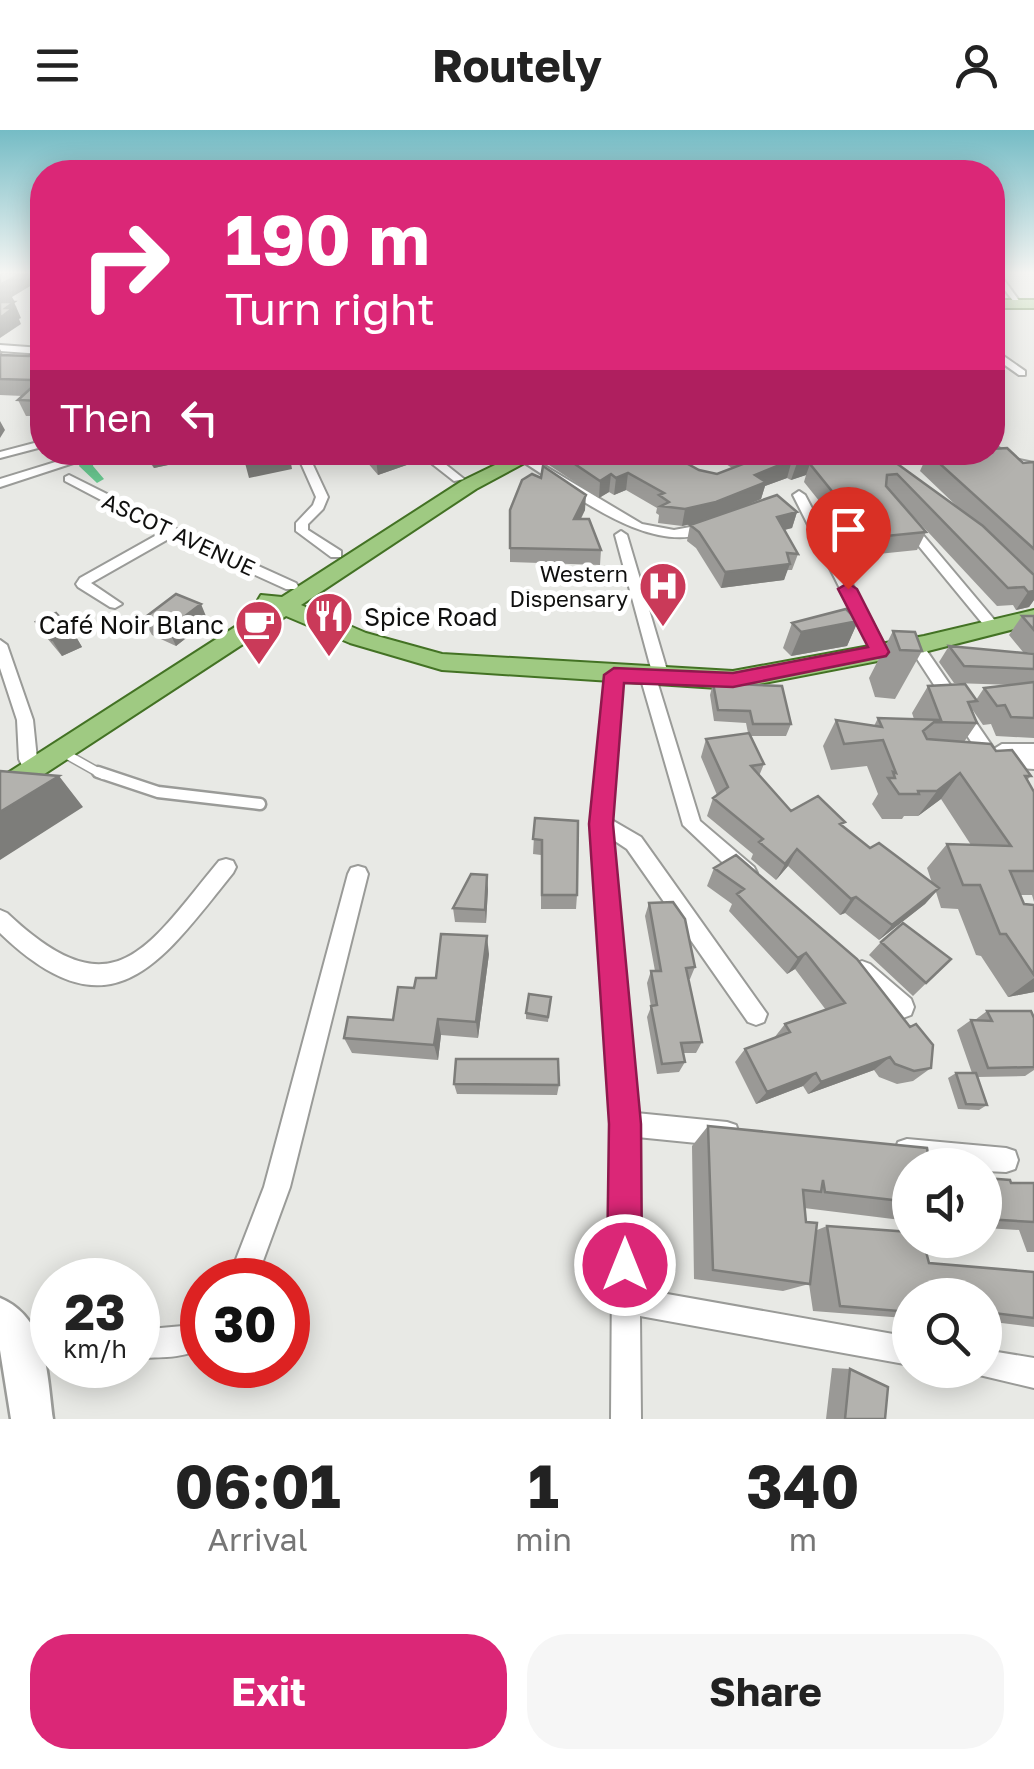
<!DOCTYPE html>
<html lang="en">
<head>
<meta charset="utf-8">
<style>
	body { margin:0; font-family:"Golos Text",sans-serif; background:#f6f6f6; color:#222; height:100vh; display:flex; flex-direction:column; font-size:38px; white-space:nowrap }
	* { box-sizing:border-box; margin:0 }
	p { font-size:32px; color:#767676 }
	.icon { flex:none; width:55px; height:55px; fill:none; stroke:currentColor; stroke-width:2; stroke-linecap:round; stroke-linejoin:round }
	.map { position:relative; height:1289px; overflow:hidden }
	.panel { display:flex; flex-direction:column; background:#fff; flex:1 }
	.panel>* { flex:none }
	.top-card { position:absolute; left:30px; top:30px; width:975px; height:305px; border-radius:40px; box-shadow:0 5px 25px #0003; background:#db2777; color:#fff; overflow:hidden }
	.buttons { position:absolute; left:892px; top:1018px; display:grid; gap:20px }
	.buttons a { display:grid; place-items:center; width:110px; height:110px; border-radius:50%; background:#fff; box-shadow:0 5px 25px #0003; font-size:50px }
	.speed { position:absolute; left:30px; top:1128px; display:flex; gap:20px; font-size:50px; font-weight:700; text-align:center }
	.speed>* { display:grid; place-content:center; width:130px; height:130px; border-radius:50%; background:#fff; box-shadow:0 5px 25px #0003; line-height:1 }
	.speed small { font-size:25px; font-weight:400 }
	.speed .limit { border:15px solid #d22; background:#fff; color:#111 }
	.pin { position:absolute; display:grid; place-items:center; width:85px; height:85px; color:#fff; margin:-102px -42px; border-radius:50% 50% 50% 0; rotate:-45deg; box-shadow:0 0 10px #0007 }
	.pin .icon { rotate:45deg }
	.me { position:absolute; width:110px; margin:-55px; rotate:0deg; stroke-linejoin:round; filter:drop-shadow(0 0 8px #0008) }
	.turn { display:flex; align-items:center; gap:35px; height:210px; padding:0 30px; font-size:45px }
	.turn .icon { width:130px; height:130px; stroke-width:2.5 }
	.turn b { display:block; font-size:70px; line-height:85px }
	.then { display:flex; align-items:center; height:95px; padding:0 30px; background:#0003; gap:20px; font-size:38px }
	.eta { display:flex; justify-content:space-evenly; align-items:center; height:170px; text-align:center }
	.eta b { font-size:60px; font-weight:700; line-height:70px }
	.button { display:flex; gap:20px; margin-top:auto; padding:20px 30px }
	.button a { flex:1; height:115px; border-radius:40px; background:#db2777; color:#fff; font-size:40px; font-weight:700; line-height:115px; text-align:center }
	.button a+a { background:#f6f6f6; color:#222 }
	header { display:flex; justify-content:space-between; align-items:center; height:130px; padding:0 30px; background:#fff; font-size:45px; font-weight:700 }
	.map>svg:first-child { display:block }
</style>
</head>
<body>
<header><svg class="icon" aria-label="menu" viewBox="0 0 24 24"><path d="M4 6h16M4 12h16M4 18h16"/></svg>Routely<svg class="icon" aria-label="person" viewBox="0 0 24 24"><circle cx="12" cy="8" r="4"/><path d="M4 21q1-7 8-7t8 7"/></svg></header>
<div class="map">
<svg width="1034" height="1289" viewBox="0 0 1034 1289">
	<rect width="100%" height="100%" fill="#e8e9e5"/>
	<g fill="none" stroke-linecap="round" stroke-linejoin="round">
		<path fill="#6ac991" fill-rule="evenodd" d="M93 322H115L94 330 93 336 104 349 97 353 79 336 83 325Z"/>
		<g stroke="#9a9b98" stroke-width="11">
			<path id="service-far1" d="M64 623 103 645"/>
		</g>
		<g stroke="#9a9b98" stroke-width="15">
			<path id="service" d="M98 642 158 662 260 674"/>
		</g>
		<g stroke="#9a9b98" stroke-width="4">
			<path id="minor" d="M992 143H999L1023 176H1017Z
				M0 215 42 218V224L0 221Z
				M992 218 1025 241V245H1019L992 226Z
				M42 311V317L0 328V322Z
				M992 313 1014 329 1034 333V339L1006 334 992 322Z
				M88 322H107L0 357V349Z
				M296 322H307L328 367 323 379 308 394V400L341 421V427H331L296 401V393L313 375 316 367Z
				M417 322H430L464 349 454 351Z
				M520 326H528L642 394 674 400 712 393 718 397C657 434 572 362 520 330Z
				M69 345 177 399 296 453 298 456 296 459H286L172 407 91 453 122 474 115 478 110 477 78 457 76 454 80 448 162 402 65 351V347Z
				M799 361 805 365 888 522 885 526H875L872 522 793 365Z
				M908 391 912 392 997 493V499H987L904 398 902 395Z
				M621 401 627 405 669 547 667 551H657L700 691 754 737 757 743 754 749 747 751 740 749 683 695 640 546 642 542H652L615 405Z
				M0 510 7 515 33 590 37 629 42 641 39 646H27L19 629 17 590 0 538Z
				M915 510 920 511 994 619 1002 614H1034V639L987 636 908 515Z
				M614 540 622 545 610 689 641 707 767 884 764 892 756 895 748 892 627 719 612 709 636 983 727 992 736 995 739 1004 736 1013 727 1016 637 1007 639 1159 910 1207V1235L640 1186 641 1289H611L613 994 592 693 606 545Z
				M226 729 233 731 236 737 233 743C160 834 111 910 0 803V780L7 783C114 884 146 819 219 731Z
				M358 736 365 738 368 744 290 1057 256 1150H228L264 1057 348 744 351 738Z
				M862 831 870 834 911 869 914 877 911 885 903 888 895 885 854 848 851 841 854 834Z
				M907 1009 1006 1018 1015 1021 1018 1030 1015 1039 1006 1042 985 1041V1035L907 1033 898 1030 895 1021 898 1012Z
				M202 1183V1217C185 1229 159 1227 138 1228V1200L183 1196 192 1187Z
				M22 1201 52 1204V1232L22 1229 12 1225 8 1215 12 1205Z
				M985 1220 1034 1228V1258L975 1244 973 1240H985Z"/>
		</g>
		<g stroke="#9a9b98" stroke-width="5">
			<path id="secondary" d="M0 1168C48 1188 47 1245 53 1289H11L0 1220Z"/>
		</g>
		<g stroke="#437224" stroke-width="4">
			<path id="primary" d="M992 170H1034V178H992Z
				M522 322H545L476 359 301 475 366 503 442 524 733 541 924 506 1034 480V494L924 522 733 559 442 540 350 513 286 486 0 673V648L266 477 258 470 261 465 282 467 462 351Z"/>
		</g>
		<use href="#service-far1" stroke="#fff" stroke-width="8"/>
		<use href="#service" stroke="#fff" stroke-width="10"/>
		<use href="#minor" fill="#fff" fill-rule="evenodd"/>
		<use href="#secondary" fill="#fff" fill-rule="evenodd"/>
		<use href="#primary" fill="#9fca82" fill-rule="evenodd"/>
	</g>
	<path fill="#9a9996" d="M42 213V286H26L18 270 23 266 0 265V219L3 225 29 226Z
		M141 322H179L182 332 154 338Z
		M330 322H420L421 330 378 345 366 331 341 335Z
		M546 322H701L682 331 699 340 717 344 732 338 714 326V322H809L815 331 833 330 877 322 964 383 920 341 928 323 1023 333 1034 332V470L1029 477 1016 480 1013 475 997 476 901 373 926 402 917 420 849 427 837 418 830 405 832 387 804 352 806 345 791 350 787 348 765 356 761 369 742 377 797 382 792 398 784 400 798 424 792 440H787L784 450 721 458 696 418 687 411 690 395 696 393 682 396 658 393 659 385 656 383 657 378 626 360 614 365 609 362 599 368 546 333Z
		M510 380H585L581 389 601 420 600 435 510 432Z
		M1022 486H1034V523L1023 522 1009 505Z
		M143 489 208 491 176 516 152 505Z
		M858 491 847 516 791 526 783 518 792 493Z
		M36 492 72 500 82 517 62 526 47 508Z
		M893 501 922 521 895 569 875 567 869 548Z
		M949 516 1034 524V608L996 606 991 594 983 595 972 579 977 593 964 612 996 621 1031 646 1027 650 1034 662V772L1032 765H1020L1024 774 1034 775V862L1008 867 981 826 976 825 958 779 941 778 936 762 925 774 879 810 845 783 840 785 788 736 776 750 751 729 753 724 707 686 713 668 717 665 701 627 706 609 748 603 746 593 714 591 710 565 713 553 791 594 786 606H750L764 634 759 646 791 681 843 696 870 718 932 753 927 738 947 714 971 715 941 669 918 686H904L902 689H882L872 674 878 664 867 636 831 640 823 616 836 590 874 596 878 588 914 589 912 583 928 556 976 570 984 558 1013 555 954 553 939 532Z
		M535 688 577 765 576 779H541V725L533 724Z
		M736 725 931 938 913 951 897 954 879 947 874 940 808 964 803 956 756 974 735 932 745 919 774 908 785 894 826 880 795 839 787 844 729 781 732 774 707 756 714 738Z
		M488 759 486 793 455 792 453 778Z
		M649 773 695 837 690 849H688L702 912 696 923H683L685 932 679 942 657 944 647 887 651 877 647 853 651 841H655L645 786Z
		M881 812 951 829 913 866 869 825Z
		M489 824 478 908 441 905 438 930 352 923 344 908 393 890 414 858Z
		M551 867 548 892 526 889V883Z
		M987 881 1034 888V940L1025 946 977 947 987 975 979 980 958 979 948 948 956 943H972L957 900 971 890H975Z
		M454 954 559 955 557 965 457 964Z
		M708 996 910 1035V1086L901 1090 804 1078 806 1092 817 1100 827 1096 929 1133 1034 1142V1197L985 1191V1165H910V1188H905L813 1181 809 1154 783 1161 694 1149 692 1016Z
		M985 1048 1011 1053H1034V1122H1027L1019 1100 985 1098Z
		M832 1238 850 1239 885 1289H826Z"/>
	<path fill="#7d7d7a" d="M21 143H42V149L12 167 15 172 9 176 14 172 21 188 19 189 21 194 0 208V155Z
		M42 241V264L40 266 32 250Z
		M0 291 5 300 0 308Z
		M147 322H179L182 332 154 338Z
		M289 322 292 339 249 348 245 333Z
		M338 322H364L366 331 341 335Z
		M398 322H420L421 330 378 345 376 330Z
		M682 322H701L680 332Z
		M817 326 813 338 810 334 806 345 791 350 797 333Z
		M792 330 787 348 765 356 761 369 712 389 682 396 685 379 755 345Z
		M628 343 626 360 614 365 616 348Z
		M611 344 609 362 599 368 600 351Z
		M586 365 585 380 573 403 574 389Z
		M797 382 792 398 772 403 777 387Z
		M790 434 784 450 721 458 725 442Z
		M1034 461V470L1029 477 1016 480 1028 462Z
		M201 474 208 491 176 516 168 499Z
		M858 491 847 516 791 526 801 502Z
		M72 500 82 517 62 526 52 510Z
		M960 643 941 669 918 686 937 661Z
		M59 646 83 677 0 730V682Z
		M797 719 788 736 776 750 785 734Z
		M487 745 488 759 486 793 485 780Z
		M939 758 925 774 879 810 892 795Z
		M856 767 845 783 840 785 851 769Z
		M487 806 489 824 478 908 476 892Z
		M806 823 795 839 787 844 798 828Z
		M1034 848V862L1008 867Z
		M438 889 441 905 438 930 434 915Z
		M890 927 874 940 808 964 821 952Z
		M816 943 803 956 756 974 767 962Z"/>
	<path fill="#b3b2ae" stroke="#7d7d7a" stroke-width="2.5" d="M0 143H21L0 155Z
		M0 172H14L6 178H13L0 188Z
		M42 213V241L32 250 0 249V225L29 226Z
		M42 248V271L18 270Z
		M1007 318 1023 333 1034 332V419L928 323 992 322V319Z
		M247 322H288V324L245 333Z
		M369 322H398L376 330Z
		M557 322H666L699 340 717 344 751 331 739 322H809L817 326 797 333 792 330 755 345 766 352 716 372 685 379 661 376 669 372 659 365 664 363 628 343 616 348 611 344 600 351Z
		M881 322 983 396 1034 445V461L1028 462 1024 457 1008 458 897 344 887 345 886 356 926 402 856 409 844 400 837 387 839 370 810 334 824 326 833 330Z
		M543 336 586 365 574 389H589L601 420 510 418V380L522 350 532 344 541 348Z
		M777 365 797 382 777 387 798 424 787 423 790 434 725 442 699 402 690 395Z
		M176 464 201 474 168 499 143 489Z
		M846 479 858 491 801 502 792 493Z
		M56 483 72 500 52 510 36 492Z
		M1022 486H1034V500Z
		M893 501 915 502 922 521 900 520Z
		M949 516 1034 524V539L964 536Z
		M1034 552V588L1011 587 1005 575 997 576 984 558Z
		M713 553 782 556 791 594H753L750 581 718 580Z
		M965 554 977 571 968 572 977 593 934 592 923 601 927 609 991 614 996 621 1012 620 1031 646H1025L1034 662V741H1010L1024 774 1034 775V845L1006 804H1000L980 755H963L947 714 1011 716 960 643 937 661H918L919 664H899L888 648H895L893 642 896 643 883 610 844 614 836 590 882 597 878 588 941 590 928 556Z
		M749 603 764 634 751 636 791 681 818 666 845 692 840 694 870 718 879 713 939 758 892 795 856 767 851 769 797 719 785 734 759 712 763 709 713 668 728 657 706 609Z
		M0 641 59 646 0 682Z
		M535 688 578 691 577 765H542V710L533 709Z
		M736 725 857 829 910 897 916 894 933 915 931 938 914 941 895 934 890 927 821 952 816 943 767 962 745 919 790 902 785 894 845 873 806 823 798 828 737 764 744 759 714 738Z
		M471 744 487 745 485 780 453 778Z
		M673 772 685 789 695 837 686 838 702 912 681 913 685 932 662 934 651 876 657 875 651 841H661L649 773Z
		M903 793 951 829 926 853 881 812Z
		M441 804 487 806 476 892 438 889 434 915 344 908 348 887 393 890 398 857 414 858 416 848H436Z
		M529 864 551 867 548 887 526 883Z
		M987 881H1031L1034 888V937L988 938 971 890 992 891Z
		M456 929H558L559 955 454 954Z
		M956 943H976L987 975 966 974Z
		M708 996 927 1018 930 1035H910V1072L825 1062 823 1050 821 1062 803 1060 806 1092 817 1093 810 1154 713 1140Z
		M985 1048 1010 1050 1011 1053H1034V1092L985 1089Z
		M827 1096 910 1102V1110H923L929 1133 1034 1142V1188L985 1182V1165H910V1182L840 1176Z
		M850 1239 888 1257 885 1289H845Z"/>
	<linearGradient id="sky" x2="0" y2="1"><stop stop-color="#75bcc5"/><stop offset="0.44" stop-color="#f5f5f3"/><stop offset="1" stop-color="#f5f5f3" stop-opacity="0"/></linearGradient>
	<rect width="1034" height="324" fill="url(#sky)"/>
	<path fill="#db2777" stroke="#8e194d" stroke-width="2.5" d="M848 453 857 459 889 522 886 526 733 557 624 553 613 694 641 994 642 1135 637 1147 625 1152 612 1147 607 1135 609 994 589 694 604 545 614 538 733 543 868 517 838 459Z"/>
	<defs>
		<g id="hospital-pin" transform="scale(2.5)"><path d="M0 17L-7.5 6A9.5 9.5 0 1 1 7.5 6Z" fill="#ca3a59" stroke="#fff"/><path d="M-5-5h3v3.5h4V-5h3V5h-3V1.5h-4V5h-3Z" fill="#fff"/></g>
		<g id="restaurant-pin" transform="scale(2.5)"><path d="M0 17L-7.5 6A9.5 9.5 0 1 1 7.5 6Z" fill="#ca3a59" stroke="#fff"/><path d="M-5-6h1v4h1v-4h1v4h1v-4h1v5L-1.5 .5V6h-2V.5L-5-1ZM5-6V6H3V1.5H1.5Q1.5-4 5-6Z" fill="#fff"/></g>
		<g id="cafe-pin" transform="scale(2.5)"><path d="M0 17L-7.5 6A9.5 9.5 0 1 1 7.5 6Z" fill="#ca3a59" stroke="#fff"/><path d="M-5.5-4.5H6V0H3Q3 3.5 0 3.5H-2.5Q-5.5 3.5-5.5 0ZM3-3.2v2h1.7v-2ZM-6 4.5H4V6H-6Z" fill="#fff"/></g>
	</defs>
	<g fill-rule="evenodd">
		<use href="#hospital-pin" x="663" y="456"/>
		<use href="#restaurant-pin" x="329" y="486"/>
		<use href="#cafe-pin" x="259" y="494"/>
	</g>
	<g text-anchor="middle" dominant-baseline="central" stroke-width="10" stroke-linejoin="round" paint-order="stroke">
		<g font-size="22" fill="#10100f" stroke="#fff">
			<text transform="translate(179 404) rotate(25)">ASCOT AVENUE</text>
		</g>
		<g font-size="22" fill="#10100f" stroke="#fff" text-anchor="end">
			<text x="628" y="443">Western<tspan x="628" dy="25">Dispensary</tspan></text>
		</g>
		<g font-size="25" fill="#10100f" stroke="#fff" text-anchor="start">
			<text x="364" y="486">Spice Road</text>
			<text x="224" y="494" text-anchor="end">Café Noir Blanc</text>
		</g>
	</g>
</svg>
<div class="buttons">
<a><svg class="icon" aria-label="sound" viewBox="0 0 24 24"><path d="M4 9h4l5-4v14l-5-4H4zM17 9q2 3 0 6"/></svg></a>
<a><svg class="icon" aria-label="search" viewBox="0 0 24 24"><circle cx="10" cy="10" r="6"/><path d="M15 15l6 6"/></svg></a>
</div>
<div class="speed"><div>23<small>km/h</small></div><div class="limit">30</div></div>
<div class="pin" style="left:848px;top:459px;background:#d93025"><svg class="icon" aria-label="arrive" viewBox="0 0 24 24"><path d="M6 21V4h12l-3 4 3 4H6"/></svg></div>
<svg class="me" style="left:625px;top:1135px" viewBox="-20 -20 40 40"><circle r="17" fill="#db2777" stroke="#fff" stroke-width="3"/><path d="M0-11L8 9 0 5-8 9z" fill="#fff"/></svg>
<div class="top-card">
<div class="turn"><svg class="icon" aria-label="right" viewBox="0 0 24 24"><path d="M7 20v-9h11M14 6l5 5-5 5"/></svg><div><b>190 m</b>Turn right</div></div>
<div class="then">Then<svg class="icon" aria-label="left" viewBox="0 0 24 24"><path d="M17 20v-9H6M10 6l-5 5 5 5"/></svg></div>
</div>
</div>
<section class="panel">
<div class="eta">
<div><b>06:01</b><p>Arrival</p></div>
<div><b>1</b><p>min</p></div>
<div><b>340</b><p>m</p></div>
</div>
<div class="button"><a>Exit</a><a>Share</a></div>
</section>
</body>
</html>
